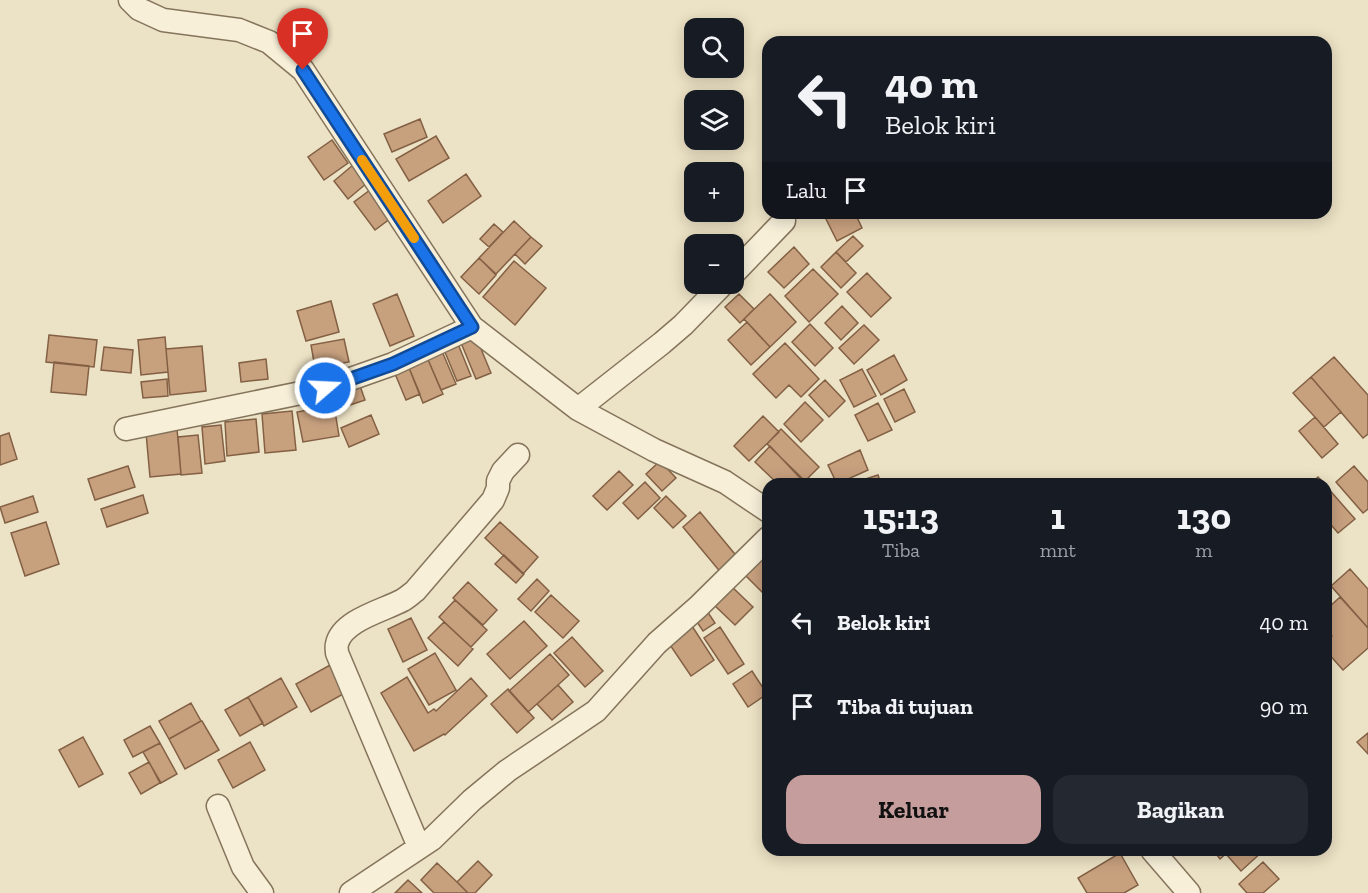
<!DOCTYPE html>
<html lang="id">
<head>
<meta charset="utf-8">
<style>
	body { margin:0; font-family:"Zilla Slab",serif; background:#242831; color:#f1f3f6; height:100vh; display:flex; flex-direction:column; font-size:22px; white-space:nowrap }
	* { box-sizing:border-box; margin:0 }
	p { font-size:20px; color:#9ea1a6 }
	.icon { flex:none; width:33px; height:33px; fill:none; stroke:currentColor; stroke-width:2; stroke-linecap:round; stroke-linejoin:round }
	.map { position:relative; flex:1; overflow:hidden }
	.drawer { position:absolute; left:762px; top:478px; width:570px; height:378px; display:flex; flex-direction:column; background:#171b24; border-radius:18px; box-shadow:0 3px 15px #0003 }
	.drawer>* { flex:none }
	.banner { position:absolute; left:762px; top:36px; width:570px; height:183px; border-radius:18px; box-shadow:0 3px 15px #0003; background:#171b24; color:#f1f3f6; overflow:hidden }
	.fabs { position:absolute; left:684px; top:18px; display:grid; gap:12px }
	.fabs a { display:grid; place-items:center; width:60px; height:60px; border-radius:12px; background:#171b24; box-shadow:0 3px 15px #0003; font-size:30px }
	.pin { position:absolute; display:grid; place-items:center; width:51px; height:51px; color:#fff; margin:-62px -26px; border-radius:50% 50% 50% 0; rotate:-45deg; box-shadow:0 0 6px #0007 }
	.pin .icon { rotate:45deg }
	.me { position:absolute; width:66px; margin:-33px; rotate:71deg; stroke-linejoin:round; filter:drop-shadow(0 0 4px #0008) }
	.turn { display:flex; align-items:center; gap:21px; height:126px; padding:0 24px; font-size:27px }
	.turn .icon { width:78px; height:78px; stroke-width:2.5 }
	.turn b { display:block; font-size:42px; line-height:51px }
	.then { display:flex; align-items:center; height:57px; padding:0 24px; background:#0003; gap:12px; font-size:22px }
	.eta { display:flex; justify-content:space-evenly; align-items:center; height:102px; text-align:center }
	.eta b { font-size:36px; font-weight:700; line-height:42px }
	.primary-button { display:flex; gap:12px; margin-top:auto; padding:12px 24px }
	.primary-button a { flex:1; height:69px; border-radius:18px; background:#c69d9d; color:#111; font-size:24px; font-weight:700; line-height:69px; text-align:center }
	.primary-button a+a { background:#242831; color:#f1f3f6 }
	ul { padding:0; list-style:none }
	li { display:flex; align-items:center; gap:18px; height:84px; padding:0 24px }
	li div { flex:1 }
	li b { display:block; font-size:22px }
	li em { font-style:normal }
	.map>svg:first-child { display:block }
</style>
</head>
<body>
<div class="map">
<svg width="1368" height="893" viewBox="0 0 1368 893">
	<rect width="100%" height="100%" fill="#ece2c5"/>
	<path fill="#c7a07e" stroke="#836044" stroke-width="1.5" d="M420 119 427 137 392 152 384 134Z
		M436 136 449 158 409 181 396 159Z
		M332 140 348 163 324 180 308 157Z
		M353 165 367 183 348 199 334 181Z
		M466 174 481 196 443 223 428 201Z
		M370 190 391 218 375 230 354 202Z
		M828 213H855L862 228 837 241 824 215Z
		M514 221 531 237 496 274 479 258Z
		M494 224 503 232 489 247 480 239Z
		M853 236 863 246 846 262 836 252Z
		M531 237 542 246 525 264 515 254Z
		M794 247 809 264 784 288 768 272Z
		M836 252 856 273 841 288 821 267Z
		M479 258 496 275 479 294 461 277Z
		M514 261 546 288 515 325 483 297Z
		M813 269 838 294 809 322 785 296Z
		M867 273 891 298 871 317 847 292Z
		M397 294 414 336 390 346 373 304Z
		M739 294 754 309 740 323 725 307Z
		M770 294 796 322 770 347 744 319Z
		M331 301 339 332 306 341 297 311Z
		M842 306 858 323 841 340 825 323Z
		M747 322 770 347 751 365 728 340Z
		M810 324 833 348 815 366 792 342Z
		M864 325 879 340 854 364 839 348Z
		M474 332 491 373 476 379 459 338Z
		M49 335 97 340 94 367 46 362Z
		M165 337 168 372 141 375 138 340Z
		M344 339 349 362 315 368 311 345Z
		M456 339 471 376 457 381 442 345Z
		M785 343 819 379 801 397 789 385 776 398 753 374Z
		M202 346 206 391 170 395 166 349Z
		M104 347 133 350 131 373 101 370Z
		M441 349 456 384 441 390 426 355Z
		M426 355 443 394 423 403 407 363Z
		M894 355 907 380 881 395 867 370Z
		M1334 357 1368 395V434L1363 438 1311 377Z
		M266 359 268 379 241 382 239 363Z
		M54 362 89 366 86 395 51 392Z
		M407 363 420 394 406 400 393 369Z
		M862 369 876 396 854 407 840 380Z
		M1311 377 1341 412 1324 427 1293 393Z
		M167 379 168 396 143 398 141 382Z
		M825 380 845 401 829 417 809 395Z
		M360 386 365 400 347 406 343 391Z
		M904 389 915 412 895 422 884 399Z
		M805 402 823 420 801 442 784 424Z
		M878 403 892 430 868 441 855 415Z
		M334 405 339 436 303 442 297 412Z
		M292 411 296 450 265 453 262 414Z
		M371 415 379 434 349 447 341 428Z
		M763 416 779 432 749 461 734 446Z
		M1315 417 1338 444 1322 458 1299 431Z
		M256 419 259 452 227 456 225 422Z
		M221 425 225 461 205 464 202 427Z
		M177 429 181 474 150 477 146 433Z
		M781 429 819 467 805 481 767 444Z
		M9 433 17 459 0 465V436Z
		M198 435 202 473 181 475 178 437Z
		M770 446 801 479 795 484H778L755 462Z
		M860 450 868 470 837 484 828 465Z
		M660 461 676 478 662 491 646 474Z
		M128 466 135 487 95 500 88 479Z
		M1354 466 1368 482V509L1363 513 1336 482Z
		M619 471 633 485 607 510 593 496Z
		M878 475 881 484H850Z
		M1318 477 1325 484H1310Z
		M645 482 660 498 638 519 623 503Z
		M1326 486 1355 519 1338 533 1326 519Z
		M143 495 148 513 107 527 101 509Z
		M33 496 38 512 5 523 0 507Z
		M666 496 686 516 673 528 654 508Z
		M700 512 739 559 722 574 683 527Z
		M46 522 59 564 25 576 11 533Z
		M500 522 538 557 523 574 485 538Z
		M504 555 524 574 516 583 495 564Z
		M761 556 768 563V598L744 574Z
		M1350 569 1368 589V628L1331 586Z
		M537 579 549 591 531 611 518 599Z
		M468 582 497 610 483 625 453 598Z
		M730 585 753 607 735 625 712 603Z
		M551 595 579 621 563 638 535 612Z
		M1340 597 1368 628V648L1343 670 1326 651V642L1332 636 1326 629V610Z
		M455 600 487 630 471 647 439 617Z
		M705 608 715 623 703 631 693 616Z
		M411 618 427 650 403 662 388 629Z
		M524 621 547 646 510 679 487 654Z
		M444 622 473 649 458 666 428 638Z
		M692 626 714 660 691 676 668 642Z
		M720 627 744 664 728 674 704 638Z
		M572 637 603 671 585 687 554 653Z
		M435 653 456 690 429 705 408 669Z
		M550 654 569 675 528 712 509 691Z
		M330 665 345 693 311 712 296 684Z
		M752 671 767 694 748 707 733 684Z
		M407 677 428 713 434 709 436 711 471 678 487 696 445 735 444 734 414 751 381 693Z
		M281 678 297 707 264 726 248 697Z
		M558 685 573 702 552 720 537 704Z
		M508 689 534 718 517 733 491 704Z
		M248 697 263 723 240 736 225 710Z
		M191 703 201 721 169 739 159 721Z
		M201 721H202L219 750 185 769 169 739Z
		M150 726 160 743 133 757 124 740Z
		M1368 733V754L1357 742Z
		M83 737 103 774 79 787 59 750Z
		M250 742 265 770 233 788 218 760Z
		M160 743 177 774 161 783 143 752Z
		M149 762 160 783 141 794 129 773Z
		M1213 850H1230L1220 859Z
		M1230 850H1264L1241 871 1226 854Z
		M1120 853 1138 885 1124 893H1087L1078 878Z
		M478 861 492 875 475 893H468L457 882Z
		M1263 862 1279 879 1263 893H1247L1239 884Z
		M437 863 457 882 468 893H434L421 880Z
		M408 880 422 893H395Z"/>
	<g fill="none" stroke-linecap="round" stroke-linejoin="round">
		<g stroke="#85745c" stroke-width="25">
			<path id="minor" d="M130 0 139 9 163 20 239 30 269 42 303 70 472 327 578 409 654 450 725 482 768 511
				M734 273 784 221
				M578 409 662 343 683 325 723 284
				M126 429 325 388 393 364 472 327
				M218 806 243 867 262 893
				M419 847 337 653C337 650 336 647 337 644 342 620 385 610 403 600 408 597 411 594 415 591L493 500 498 488V481L503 471 518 455
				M1152 850 1189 893
				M351 893 432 839 472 800 507 771 596 711 657 643 698 607 768 538"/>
		</g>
		<use href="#minor" stroke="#f7efd8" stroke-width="22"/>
	</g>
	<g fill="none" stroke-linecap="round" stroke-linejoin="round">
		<g stroke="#114b97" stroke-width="15">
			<path id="route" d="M303 70 472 327 393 364 325 388"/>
		</g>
		<use href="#route" stroke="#1a73e8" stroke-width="10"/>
		<path stroke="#f59e0b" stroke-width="10" d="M362 160 414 238"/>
	</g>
</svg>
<div class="fabs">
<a><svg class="icon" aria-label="search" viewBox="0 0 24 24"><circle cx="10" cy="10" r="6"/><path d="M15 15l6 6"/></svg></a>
<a><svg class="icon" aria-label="layers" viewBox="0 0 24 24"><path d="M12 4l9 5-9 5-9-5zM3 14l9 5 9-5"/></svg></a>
<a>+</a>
<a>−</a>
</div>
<div class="pin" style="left:303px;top:70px;background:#d93025"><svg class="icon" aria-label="arrive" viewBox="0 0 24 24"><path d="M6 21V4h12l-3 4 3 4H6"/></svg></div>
<svg class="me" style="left:325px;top:388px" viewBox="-20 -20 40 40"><circle r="17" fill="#1a73e8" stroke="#fff" stroke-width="3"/><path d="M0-11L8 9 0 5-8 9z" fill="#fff"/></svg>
<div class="banner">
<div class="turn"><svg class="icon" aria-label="left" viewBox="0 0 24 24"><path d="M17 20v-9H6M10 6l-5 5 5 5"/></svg><div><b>40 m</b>Belok kiri</div></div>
<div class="then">Lalu<svg class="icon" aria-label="arrive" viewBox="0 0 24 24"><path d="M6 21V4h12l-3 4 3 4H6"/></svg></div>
</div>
<section class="drawer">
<div class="eta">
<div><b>15:13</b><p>Tiba</p></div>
<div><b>1</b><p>mnt</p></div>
<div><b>130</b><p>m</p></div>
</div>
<ul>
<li><svg class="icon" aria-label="left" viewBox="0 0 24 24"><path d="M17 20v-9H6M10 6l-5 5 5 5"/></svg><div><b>Belok kiri</b></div><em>40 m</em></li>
<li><svg class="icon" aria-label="arrive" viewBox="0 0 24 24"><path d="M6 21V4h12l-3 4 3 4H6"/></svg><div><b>Tiba di tujuan</b></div><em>90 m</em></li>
</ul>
<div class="primary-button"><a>Keluar</a><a>Bagikan</a></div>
</section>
</div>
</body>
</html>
